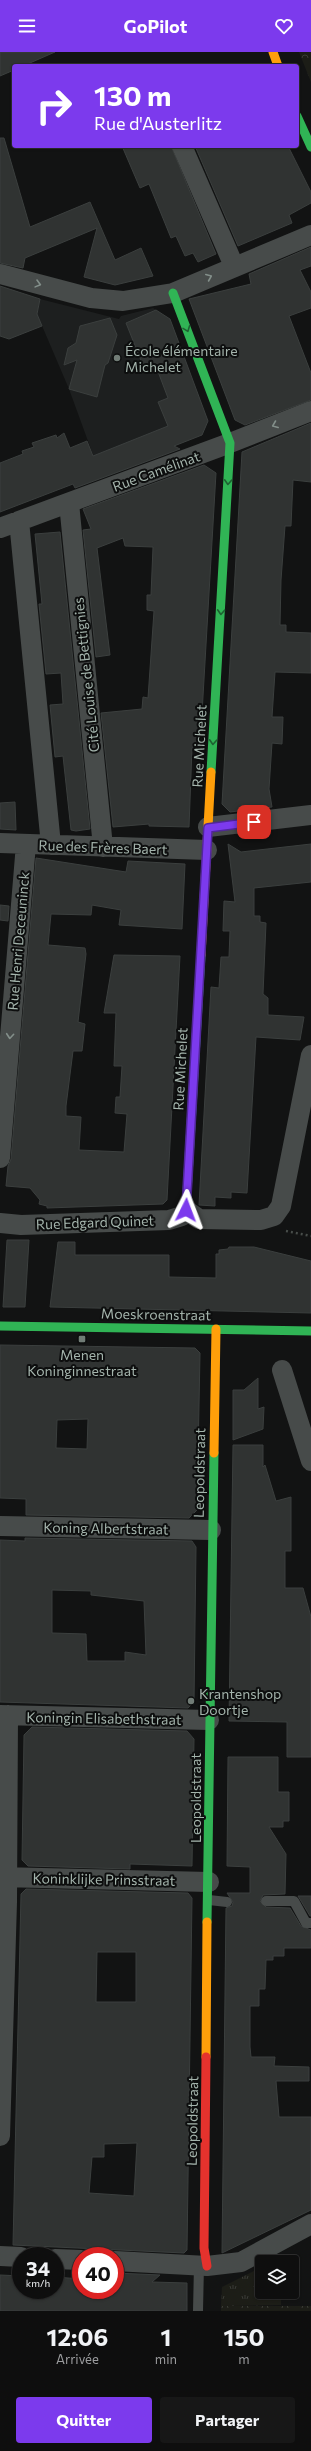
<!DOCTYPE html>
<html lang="fr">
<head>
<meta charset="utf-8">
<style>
	body { margin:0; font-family:Commissioner,sans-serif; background:#171717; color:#f1f3f6; height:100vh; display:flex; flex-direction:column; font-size:15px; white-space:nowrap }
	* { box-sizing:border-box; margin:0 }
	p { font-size:13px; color:#9b9c9e }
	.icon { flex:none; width:22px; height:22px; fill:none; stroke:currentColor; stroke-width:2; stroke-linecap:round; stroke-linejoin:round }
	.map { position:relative; height:2259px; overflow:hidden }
	.drawer { display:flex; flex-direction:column; background:#0e0e0e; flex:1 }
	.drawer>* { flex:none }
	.top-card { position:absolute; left:12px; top:12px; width:287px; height:84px; border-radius:4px; box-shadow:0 1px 3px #0004,0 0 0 1px #2e2e2e; background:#7c3aed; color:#fff; overflow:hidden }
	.controls { position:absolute; left:255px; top:2203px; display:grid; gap:8px }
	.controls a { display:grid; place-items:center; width:44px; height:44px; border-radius:4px; background:#0e0e0e; box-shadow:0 1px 3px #0004,0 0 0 1px #2e2e2e; font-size:20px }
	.speed { position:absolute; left:12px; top:2195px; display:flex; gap:8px; font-size:20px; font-weight:700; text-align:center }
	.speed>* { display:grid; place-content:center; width:52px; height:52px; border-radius:50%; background:#0e0e0e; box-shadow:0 1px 3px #0004,0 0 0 1px #2e2e2e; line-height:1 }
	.speed small { font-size:10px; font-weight:400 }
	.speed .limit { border:6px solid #d22; background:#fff; color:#111 }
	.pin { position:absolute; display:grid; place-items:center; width:34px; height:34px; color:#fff; margin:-17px; border-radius:8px; box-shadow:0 2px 6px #0006 }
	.me { position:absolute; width:44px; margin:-22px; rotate:3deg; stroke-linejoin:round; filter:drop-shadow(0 0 3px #0008) }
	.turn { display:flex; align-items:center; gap:14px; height:84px; padding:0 16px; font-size:18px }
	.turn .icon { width:52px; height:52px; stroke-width:2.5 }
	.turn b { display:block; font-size:28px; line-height:34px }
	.eta { display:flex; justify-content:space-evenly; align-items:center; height:68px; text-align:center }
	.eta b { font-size:24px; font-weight:700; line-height:28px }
	.action { display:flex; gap:8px; margin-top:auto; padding:8px 16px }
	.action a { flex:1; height:46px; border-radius:4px; background:#7c3aed; color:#fff; font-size:16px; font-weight:700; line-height:46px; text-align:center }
	.action a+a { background:#171717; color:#f1f3f6 }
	header { display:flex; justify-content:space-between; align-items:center; height:52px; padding:0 16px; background:#7c3aed; color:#fff; font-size:18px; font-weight:700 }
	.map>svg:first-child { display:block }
</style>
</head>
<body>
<header><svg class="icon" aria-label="menu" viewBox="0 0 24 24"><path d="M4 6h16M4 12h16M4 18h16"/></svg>GoPilot<svg class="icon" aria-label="heart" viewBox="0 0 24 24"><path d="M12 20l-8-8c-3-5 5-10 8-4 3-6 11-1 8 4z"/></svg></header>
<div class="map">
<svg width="311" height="2259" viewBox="0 0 311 2259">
	<defs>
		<pattern id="grass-tufts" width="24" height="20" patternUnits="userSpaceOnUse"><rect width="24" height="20" fill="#1c1d17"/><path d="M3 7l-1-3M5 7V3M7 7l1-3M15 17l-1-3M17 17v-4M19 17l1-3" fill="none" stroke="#3a3b36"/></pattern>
		<pattern id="park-crowns" width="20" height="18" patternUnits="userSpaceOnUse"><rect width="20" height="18" fill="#1c1d17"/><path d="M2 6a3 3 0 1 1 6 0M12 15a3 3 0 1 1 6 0" fill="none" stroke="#3a3b36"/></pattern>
	</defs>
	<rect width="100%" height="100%" fill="#121313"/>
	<path fill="#1d1f1f" d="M40 247 119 267 121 264 153 256 162 262 206 374 202 383 100 422 69 337 37 262Z"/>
	<path fill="url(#grass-tufts)" d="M262 2215V2240H281V2253L221 2254 222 2235Z"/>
	<path fill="url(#park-crowns)" d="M299 0H311V30Z
		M221 2254H311V2259H221Z"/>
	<path fill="#303332" stroke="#3b3f3e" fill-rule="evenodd" d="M0 0H55L23 14H14V18L0 24Z
		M0 86H4L30 175 90 150 115 208 141 196 153 224 115 233 84 225 97 176 25 206 23 216 0 211Z
		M122 94H171L216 202 198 210 193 201 185 204 176 184 171 186 149 132 140 136Z
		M195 94H288L311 140V151L289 163 292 171 238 194Z
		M311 195V214L300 218 311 240V256L289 264 311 321V348L245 373 235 368 189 247 251 232 249 222Z
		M0 234 40 247 37 262 42 274 9 287 0 284Z
		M156 258 170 267 208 369 202 383 174 394 180 397 75 436 73 432 0 460V411L23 402 22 399 34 395 32 391 56 383 57 386 64 381 70 396 87 389 93 404 168 374 158 350 168 346 157 317 142 311 126 271Z
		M110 266 117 283 108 311 105 313 97 345 69 337 77 308 64 313 68 296 76 291 80 274Z
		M311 371V430L293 428 291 474H285L281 528 280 573H286V580L311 581V621L275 620 272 665H283L282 692 272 691 269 737 272 755 230 760 222 752 242 400Z
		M204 413 216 421 200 696H192L189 775 149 774V772L113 775 101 661 142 657 143 645 148 646 154 559 147 558V543H151L153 495 125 494 123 486 97 496 110 603 96 605 83 478 91 477 83 457Z
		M60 480 90 777 76 779 71 778 63 704 55 705 50 653 63 652 61 621 46 622 39 552H42L35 482Z
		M15 750 16 778 0 777V751Z
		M228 792 241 800 311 792V830L254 836V864H260V870L266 871 263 942 268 946V963L304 965 300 988 256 985 247 1141 231 1140V1146L215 1145V1154L199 1153 211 935 219 936 221 905H229L230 879H223L224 849 235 850Z
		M36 806 126 820 128 809 185 812 182 877 119 873 121 858 92 853 91 863 51 862 48 893 85 896 86 902 78 970 85 972 82 999H73L66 1054V1064L81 1065 79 1098 124 1100 127 1062 115 1061 116 1045H120L122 1014H114L116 961H104L114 903 180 904 167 1148 163 1152 47 1156V1154L39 1152 40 1148 30 1136 6 1134 8 1114 11 1107Z
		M0 853 9 854 8 869 0 868Z
		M7 1188H29L25 1255H3Z
		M58 1190H75V1203H169V1225L216 1226V1202H219V1198L228 1197 229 1195H254L311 1209V1261L50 1255Z
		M0 1293 195 1296 200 1301 197 1458 189 1466 26 1463V1447L0 1446ZM88 1367 87 1397 56 1396 57 1368Z
		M258 1326V1357L264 1355 263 1377 233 1388V1338H244Z
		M233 1393H263V1415L265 1413 276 1449 291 1445V1499H285V1536H303L311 1565V1705H287V1670L229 1669Z
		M25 1486 192 1489 196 1495 194 1650 188 1656 0 1650V1488L25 1489ZM52 1538 91 1539V1543L144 1549 146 1603 125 1600V1609H87L86 1582 52 1581Z
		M32 1675 187 1679 194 1687 192 1814 130 1812V1817L28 1814 22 1808 24 1683Z
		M228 1705H278V1740H289V1769H283V1775H269L286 1802 285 1842 263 1843 260 1849 266 1855 290 1856 301 1874 311 1878V1896H284V1904H273V1908H266L265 1937H259V1954H250V1995L251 2005H275L274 2014 309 2015V2029H276L279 2065H311V2158L222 2201 226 1856 232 1854 233 1850 227 1841H250V1815L227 1814Z
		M26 1837 188 1841 192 1846 187 2198 184 2201 13 2193 21 1842ZM97 1900H136V1950H96ZM137 2091 134 2144 89 2141 92 2105H104V2092Z
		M298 1844H311V1864H310Z
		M115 2221 160 2223 152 2230 187 2231V2259H0V2223L21 2224V2238H55V2225L81 2227V2238H115Z"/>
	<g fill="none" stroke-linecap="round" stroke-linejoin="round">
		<path stroke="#484d4a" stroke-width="2.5" stroke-dasharray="2 3" stroke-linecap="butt" d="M286 1179 311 1184"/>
		<path stroke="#474b4a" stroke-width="10" d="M209 1848 227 1850
			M266 1849H294L306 1871H311
			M198 2259 199 2213"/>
		<path stroke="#474b4a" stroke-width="20" d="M182 94 234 214
			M0 222 91 246 123 249 173 241 311 183
			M69 451 103 795
			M19 469 51 793
			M0 476 230 391 311 359
			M208 775 311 763
			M0 791 207 798
			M0 1106 26 792
			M0 1171 21 1173 169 1168 182 1164 186 1158 199 1167 261 1168 274 1164 281 1154 311 1003
			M282 1318 311 1409
			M0 1474 211 1478
			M0 1663 209 1668
			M0 1825 209 1830
			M0 2084 7 1850 8 1663
			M0 2204 21 2205
			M55 2207 81 2208
			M115 2209 207 2214 241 2210 311 2172"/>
		<path stroke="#30b455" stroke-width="9" d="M297 64 311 95
			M173 241 230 391 211 720
			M186 1158 201 903
			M0 1274 311 1279
			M207 1870 214 1401"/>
		<path stroke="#ff9f0a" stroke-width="9" d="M273 0 278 14
			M201 903 211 720
			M214 1401 216 1277
			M206 2005 207 1870"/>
		<path stroke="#e5322d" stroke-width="9" d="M206 2005 204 2196 207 2214"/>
	</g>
	<defs><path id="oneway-chevron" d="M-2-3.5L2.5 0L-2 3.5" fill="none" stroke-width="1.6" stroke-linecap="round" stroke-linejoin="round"/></defs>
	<g stroke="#838f8a">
		<use href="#oneway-chevron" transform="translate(209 225) rotate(-23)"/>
		<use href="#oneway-chevron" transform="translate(38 232) rotate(15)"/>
		<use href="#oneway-chevron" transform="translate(275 373) rotate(158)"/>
		<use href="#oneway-chevron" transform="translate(10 984) rotate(95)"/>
	</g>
	<g stroke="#1e6132">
		<use href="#oneway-chevron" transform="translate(187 277) rotate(69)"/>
		<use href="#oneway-chevron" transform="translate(228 430) rotate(93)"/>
		<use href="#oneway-chevron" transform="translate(221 560) rotate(93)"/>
		<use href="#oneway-chevron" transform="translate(213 690) rotate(93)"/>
	</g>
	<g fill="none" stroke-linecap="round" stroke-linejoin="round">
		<g stroke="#51269a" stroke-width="10">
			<path id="route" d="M186 1158 208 776 254 770"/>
		</g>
		<use href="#route" stroke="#7c3aed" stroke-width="7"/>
	</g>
	<g fill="#717c76" stroke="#0d0e0e" stroke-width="1.5">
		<circle cx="117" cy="306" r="4"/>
		<rect x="78" y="1283" width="8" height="8" rx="2"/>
		<circle cx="191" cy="1649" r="4"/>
	</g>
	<g text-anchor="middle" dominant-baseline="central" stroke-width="4" stroke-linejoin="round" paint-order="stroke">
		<g font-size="14" fill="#a4b4ac" stroke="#0d0e0e" text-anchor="start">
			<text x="125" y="298">École élémentaire<tspan x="125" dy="16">Michelet</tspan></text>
			<text x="82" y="1302" text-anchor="middle">Menen<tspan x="82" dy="16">Koninginnestraat</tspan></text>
			<text x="199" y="1641">Krantenshop<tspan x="199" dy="16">Doortje</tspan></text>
		</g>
		<g font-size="14" fill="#a4b4ac" stroke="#0d0e0e">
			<text transform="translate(156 419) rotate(-20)">Rue Camélinat</text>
			<text transform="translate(86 623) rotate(-96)">Cité Louise de Bettignies</text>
			<text transform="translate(199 694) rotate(-87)">Rue Michelet</text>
			<text transform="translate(103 795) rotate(2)">Rue des Frères Baert</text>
			<text transform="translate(18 889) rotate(-85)">Rue Henri Deceuninck</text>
			<text transform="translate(180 1017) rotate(-87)">Rue Michelet</text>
			<text transform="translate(95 1170) rotate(-2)">Rue Edgard Quinet</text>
			<text transform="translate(156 1262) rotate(1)">Moeskroenstraat</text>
			<text transform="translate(199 1421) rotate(-89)">Leopoldstraat</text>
			<text transform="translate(106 1476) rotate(1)">Koning Albertstraat</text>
			<text transform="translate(104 1666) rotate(1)">Koningin Elisabethstraat</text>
			<text transform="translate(195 1746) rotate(-90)">Leopoldstraat</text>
			<text transform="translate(104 1827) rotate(1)">Koninklijke Prinsstraat</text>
			<text transform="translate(192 2069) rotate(-89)">Leopoldstraat</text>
		</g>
	</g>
</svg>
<div class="controls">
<a><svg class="icon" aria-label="layers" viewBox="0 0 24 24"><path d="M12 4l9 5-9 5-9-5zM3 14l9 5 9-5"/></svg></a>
</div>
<div class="speed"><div>34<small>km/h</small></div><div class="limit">40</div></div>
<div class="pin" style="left:254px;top:770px;background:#d93025"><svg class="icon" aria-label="arrive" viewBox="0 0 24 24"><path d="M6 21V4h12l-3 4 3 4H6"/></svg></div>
<svg class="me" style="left:186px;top:1158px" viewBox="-20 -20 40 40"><path d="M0-17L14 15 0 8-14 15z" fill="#7c3aed" stroke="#fff" stroke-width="4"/></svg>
<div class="top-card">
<div class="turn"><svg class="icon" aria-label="right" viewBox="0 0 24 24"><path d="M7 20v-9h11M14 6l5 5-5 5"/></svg><div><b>130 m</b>Rue d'Austerlitz</div></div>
</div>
</div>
<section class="drawer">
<div class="eta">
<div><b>12:06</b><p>Arrivée</p></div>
<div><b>1</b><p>min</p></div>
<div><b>150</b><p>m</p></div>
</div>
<div class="action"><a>Quitter</a><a>Partager</a></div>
</section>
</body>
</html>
